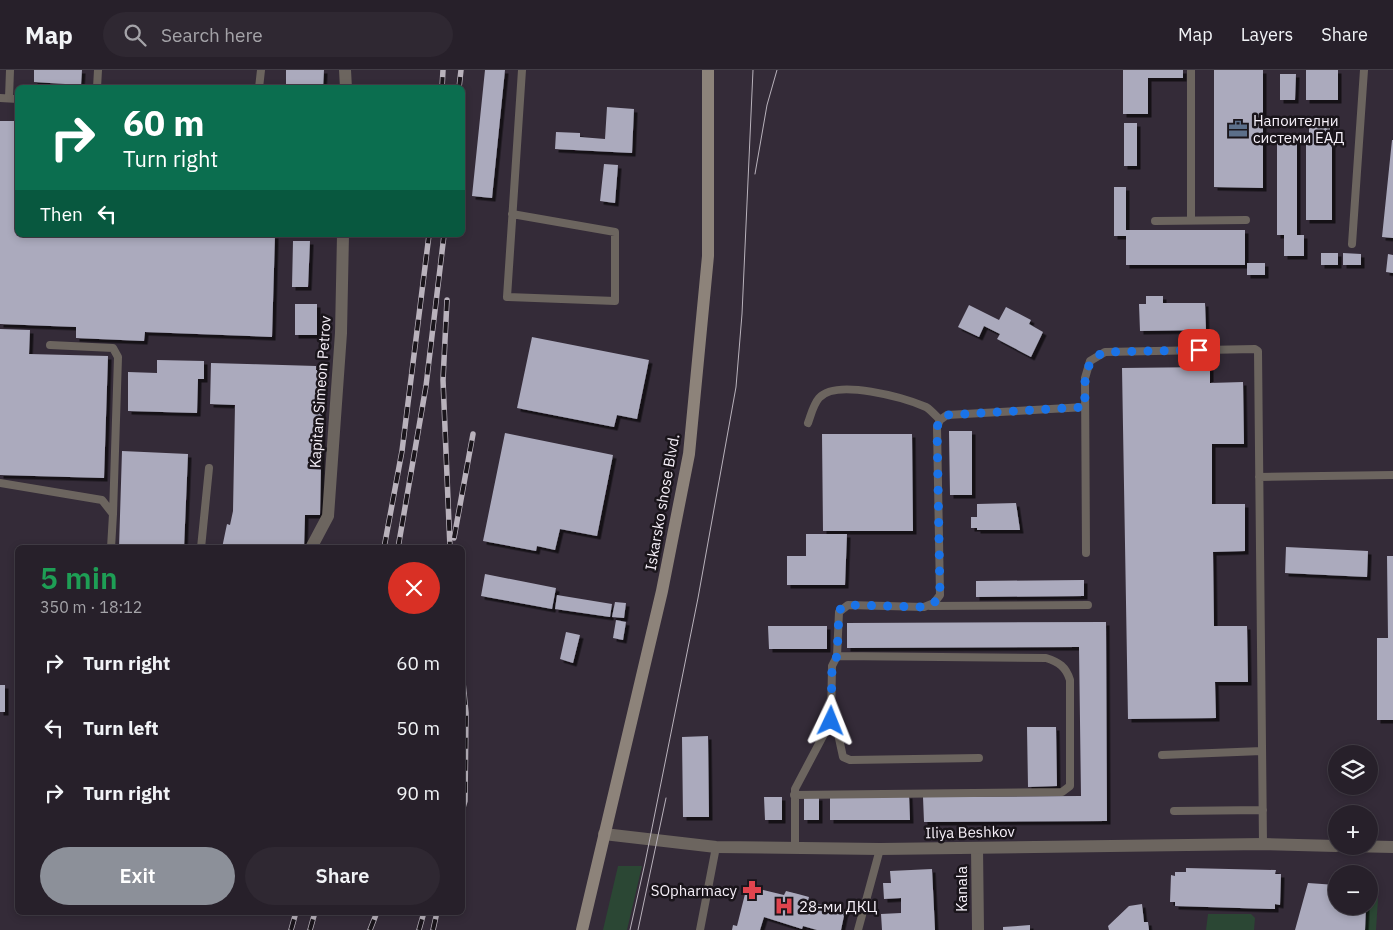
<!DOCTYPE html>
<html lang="en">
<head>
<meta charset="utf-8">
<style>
	body { margin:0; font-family:"IBM Plex Sans",sans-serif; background:#2f2832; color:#f1f3f6; height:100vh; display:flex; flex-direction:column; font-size:19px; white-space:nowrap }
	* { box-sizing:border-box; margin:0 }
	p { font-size:16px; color:#a4a3a8 }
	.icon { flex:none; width:28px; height:28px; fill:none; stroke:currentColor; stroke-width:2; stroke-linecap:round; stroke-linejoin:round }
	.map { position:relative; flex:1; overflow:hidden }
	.drawer { position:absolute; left:15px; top:475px; width:450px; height:370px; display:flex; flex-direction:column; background:#27202a; border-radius:8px; box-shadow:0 2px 8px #0003,0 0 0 1px #433e47 }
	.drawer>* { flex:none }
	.hud { position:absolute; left:15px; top:15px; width:450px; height:152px; border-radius:8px; box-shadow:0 2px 8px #0003,0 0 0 1px #433e47; background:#0b6e4f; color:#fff; overflow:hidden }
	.controls { position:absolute; left:1328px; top:675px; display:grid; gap:10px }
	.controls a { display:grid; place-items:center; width:50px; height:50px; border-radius:50%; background:#27202a; box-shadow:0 2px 8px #0003,0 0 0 1px #433e47; font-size:25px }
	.pin { position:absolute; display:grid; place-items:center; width:42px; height:42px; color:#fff; margin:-21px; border-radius:10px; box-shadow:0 2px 8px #0006 }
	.me { position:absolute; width:55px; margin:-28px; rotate:2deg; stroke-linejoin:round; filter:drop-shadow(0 0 4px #0008) }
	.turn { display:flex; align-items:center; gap:18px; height:105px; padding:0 25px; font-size:22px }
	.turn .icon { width:65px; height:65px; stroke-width:2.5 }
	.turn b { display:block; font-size:35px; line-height:42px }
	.then { display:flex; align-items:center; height:48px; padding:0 25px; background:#0003; gap:10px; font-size:19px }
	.round { display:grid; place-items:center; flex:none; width:52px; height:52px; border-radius:26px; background:#2f2832 }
	.summary { display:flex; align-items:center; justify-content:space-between; height:85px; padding:0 25px }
	h1 { font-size:30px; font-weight:600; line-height:38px; color:#1e9e55 }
	.action { display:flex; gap:10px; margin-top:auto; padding:10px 25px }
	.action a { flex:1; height:58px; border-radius:30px; background:#8c9099; color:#fff; font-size:20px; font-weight:600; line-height:58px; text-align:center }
	.action a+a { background:#2f2832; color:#f1f3f6 }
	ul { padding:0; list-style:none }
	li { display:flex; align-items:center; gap:15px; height:65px; padding:0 25px }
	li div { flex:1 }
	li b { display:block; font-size:19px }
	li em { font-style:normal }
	header { display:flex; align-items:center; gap:30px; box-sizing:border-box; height:70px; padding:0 25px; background:#27202a; border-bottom:1px solid #433e47 }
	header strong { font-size:24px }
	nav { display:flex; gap:28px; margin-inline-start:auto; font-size:18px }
	.search { width:350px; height:45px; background:#2f2832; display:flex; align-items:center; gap:12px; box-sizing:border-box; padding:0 18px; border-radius:28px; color:#a4a3a8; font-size:19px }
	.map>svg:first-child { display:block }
</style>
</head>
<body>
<header>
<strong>Map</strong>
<div class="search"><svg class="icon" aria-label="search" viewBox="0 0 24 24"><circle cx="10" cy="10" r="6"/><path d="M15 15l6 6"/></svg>Search here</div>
<nav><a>Map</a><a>Layers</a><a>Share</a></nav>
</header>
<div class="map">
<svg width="1393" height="860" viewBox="0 0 1393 860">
	<defs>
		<filter id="shadow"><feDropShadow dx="3.5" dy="3.5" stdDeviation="0" flood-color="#0009"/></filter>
	</defs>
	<rect width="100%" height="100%" fill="#342b38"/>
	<path fill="#2b4734" d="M618 796H642L627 860H603Z
		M1369 817 1378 829 1376 860H1365Z
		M1208 844H1251L1255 848 1254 860H1206Z"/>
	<path fill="#abaabd" filter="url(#shadow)" d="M34 0H82L81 15 34 12Z
		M286 0H324L323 18H286Z
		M485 0H505L492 128 472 126Z
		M1123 0H1183V8H1148V44H1123Z
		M1214 0H1263V118L1214 117Z
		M1306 0H1338V30H1306Z
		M1280 4H1296L1295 30H1280Z
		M607 37 634 39 632 83 555 79 556 62 580 63V67L605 69Z
		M0 51H18V165H275L272 267 145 262 144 271 76 268V257L0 254Z
		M1124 53H1137V96H1124Z
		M1309 54H1330V65H1332V150H1306V65H1309Z
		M1277 68H1297V165H1304V186H1284V165H1277Z
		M1392 70H1393V168L1382 167Z
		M604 94 618 95 615 133 600 131Z
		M1114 117H1126V160H1245V195H1126V166H1114Z
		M293 171H310L308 217H292Z
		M1321 183H1338V195H1321Z
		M1343 183 1361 184V195H1343Z
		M1388 184 1393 185V203L1386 202Z
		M1247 193H1265V205H1247Z
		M1146 226H1163V233H1205L1206 260 1140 261 1139 234H1146Z
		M295 234H317V265H295Z
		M969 235 999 250 1006 237 1031 250 1029 254 1043 262 1031 287 997 269 1000 264 984 256 979 267 958 257Z
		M0 259 30 260 29 284 108 286 104 408 0 405Z
		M532 267 649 290 637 349 617 345 614 357 517 338Z
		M157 290 204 291V309H198L197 343 128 341V302L157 303Z
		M211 293 316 296V300H323L320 445H305L304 478H222L227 454 230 455 233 441 235 335 210 334Z
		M1210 297V313L1243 312 1244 374H1212V434H1245V481L1213 482 1214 556H1247L1248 612H1215L1216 648 1128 649 1122 298Z
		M949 361H972V425H950Z
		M505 363 613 385 597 466 560 459 555 480 537 476 536 481 483 471Z
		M822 364H912L913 461H823Z
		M122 381 188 384 184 478H119Z
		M1016 433 1020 460H977V458H971V447H977V434Z
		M806 464H847L845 515H787V486H806Z
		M1286 477 1368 481 1367 507 1285 503Z
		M1387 486H1393V650H1377V568H1388Z
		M485 504 556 518 552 539 481 526Z
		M1084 510V526L976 527V511Z
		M557 525 612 534 610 547 555 539Z
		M615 532 626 533 624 548 612 547Z
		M616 550 626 552 623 570 613 568Z
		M1106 552 1107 751 924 752 923 727 1081 726 1079 577 847 578V553Z
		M768 556H827V579H769Z
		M566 562 580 565 573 593 560 589Z
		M0 615H5V642H0Z
		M1027 657H1056L1057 716 1028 717Z
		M708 666 709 747H683L682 667Z
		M830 725H909L910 750H830Z
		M764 727H782V750H765Z
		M804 727H819V750H804Z
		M1186 798 1276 800 1275 804H1281L1280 835 1275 834V839L1175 836V832H1170L1171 805 1175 806V802H1186Z
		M932 799 935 860H882L881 844 901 843V828L884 829 883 813H891L890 801Z
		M1308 813 1336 815V836H1366L1365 860H1295Z
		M747 816 784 825 786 821 798 824 809 827 808 831 845 841 841 860H817L803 856 802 859 764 847 760 860H732L733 855 737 856Z
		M1142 834 1144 852H1148L1149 860H1109L1108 856 1129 836Z
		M1030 855V860H1003V857Z"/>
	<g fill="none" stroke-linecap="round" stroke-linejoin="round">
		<path stroke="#6c655f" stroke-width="8" d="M1191 0V150
			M97 18 98 0
			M259 18 261 0
			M0 28 18 29
			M9 28 10 0
			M512 144 615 162V231L507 227 522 0
			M1155 151 1246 150
			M1352 174 1364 0
			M50 275 113 278 118 287 113 444
			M808 353C811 345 813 335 819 328 836 308 905 328 926 337 931 340 936 346 940 350
			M1259 407 1393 405
			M0 413 102 430 113 444 111 478
			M201 478 209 398
			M1086 483 1085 308 1090 291 1105 282 1255 279 1258 281 1263 774
			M930 536 1088 535
			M831 651 837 659 843 687 850 690 979 688
			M1162 685 1262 681
			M794 725 1062 722 1070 716V610C1066 597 1059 592 1046 588L837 586
			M1174 741 1263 740
			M795 778V719L831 651 832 596 837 586 839 542 848 535 924 537 934 533 940 525 937 357 940 350 947 345 1085 337
			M700 860 716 777
			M858 860 880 779"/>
		<path stroke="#6c655f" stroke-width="12" d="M345 0 346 18
			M311 478 328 446 341 263 343 165
			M977 778 978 860"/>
		<path stroke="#6c655f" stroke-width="12" d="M604 764 716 777 880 779 1263 774 1336 776
			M1348 776 1393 777"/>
		<path stroke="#8d837a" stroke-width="12" d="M582 860 662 521 689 384 708 186V0"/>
		<path stroke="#b9b2bc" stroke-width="1" d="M755 104 767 35 777 0
			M630 860 645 793 698 528 736 317 742 244 753 0
			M638 860 666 728"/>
		<g stroke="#b9b2bc" stroke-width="5.5">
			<path id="rail" d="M442 18 443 0
				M459 18 461 0
				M447 230 443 310 450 478
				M454 468 473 364
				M384 478 402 381 429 165
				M398 478 426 316 444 165
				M462 602 466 643 465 731 462 741
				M291 860 296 842
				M310 860 315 842
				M370 860 377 842
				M419 860 424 842
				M433 860 437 842"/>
		</g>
		<use href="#rail" stroke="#1a151b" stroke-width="4" stroke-dasharray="11" stroke-linecap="butt"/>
	</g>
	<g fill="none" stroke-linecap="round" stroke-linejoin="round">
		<path stroke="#1a73e8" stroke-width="9" stroke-dasharray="0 16.2" d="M831 651 832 596 837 586 839 542 841 538 848 535 924 537 934 533 940 525 937 357 940 350 947 345 1085 337C1085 315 1081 291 1105 282L1199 280"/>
	</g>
	<defs>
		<g id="office-bare" transform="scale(1.5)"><path d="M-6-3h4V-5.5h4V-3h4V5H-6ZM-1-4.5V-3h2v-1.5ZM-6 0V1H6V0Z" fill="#5c6f8a" stroke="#1a151b" stroke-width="2.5" paint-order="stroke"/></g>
		<g id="pharmacy-bare" transform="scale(1.5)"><path d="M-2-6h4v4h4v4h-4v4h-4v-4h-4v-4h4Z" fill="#e0444e" stroke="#1a151b" stroke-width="2.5" paint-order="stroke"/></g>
		<g id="hospital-bare" transform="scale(1.5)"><path d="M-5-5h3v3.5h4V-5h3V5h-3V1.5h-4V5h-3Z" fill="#e0444e" stroke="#1a151b" stroke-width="2.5" paint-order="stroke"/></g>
	</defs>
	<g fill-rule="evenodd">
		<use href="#office-bare" x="1238" y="59"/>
		<use href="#pharmacy-bare" x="752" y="820"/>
		<use href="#hospital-bare" x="784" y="836"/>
	</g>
	<g text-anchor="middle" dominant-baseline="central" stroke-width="5" stroke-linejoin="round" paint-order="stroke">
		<g font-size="15" fill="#f7f1fa" stroke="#1a151b" text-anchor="start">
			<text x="1253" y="50">Напоителни<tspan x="1253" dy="17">системи ЕАД</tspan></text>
			<text x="737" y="820" text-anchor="end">SOpharmacy</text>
			<text x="799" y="836">28-ми ДКЦ</text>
		</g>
		<g font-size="15" fill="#f7f1fa" stroke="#1a151b">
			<text transform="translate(320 322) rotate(-86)">Kapitan Simeon Petrov</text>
			<text transform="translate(662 432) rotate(-80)">Iskarsko shose Blvd.</text>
			<text transform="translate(970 762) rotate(-1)">Iliya Beshkov</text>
			<text transform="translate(961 819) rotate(-90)">Kanala</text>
		</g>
	</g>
</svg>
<div class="controls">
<a><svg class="icon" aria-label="layers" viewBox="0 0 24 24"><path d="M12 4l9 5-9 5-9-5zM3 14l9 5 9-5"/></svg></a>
<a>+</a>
<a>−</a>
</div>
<div class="pin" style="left:1199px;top:280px;background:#d93025"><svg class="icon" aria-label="arrive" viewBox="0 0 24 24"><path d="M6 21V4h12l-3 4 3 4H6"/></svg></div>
<svg class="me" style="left:831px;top:651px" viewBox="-20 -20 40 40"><path d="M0-17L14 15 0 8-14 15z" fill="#1a73e8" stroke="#fff" stroke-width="4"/></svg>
<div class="hud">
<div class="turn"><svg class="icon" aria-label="right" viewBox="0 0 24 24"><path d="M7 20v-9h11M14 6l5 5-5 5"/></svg><div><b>60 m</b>Turn right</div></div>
<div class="then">Then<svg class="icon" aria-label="left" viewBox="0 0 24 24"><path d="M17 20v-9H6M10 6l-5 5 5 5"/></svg></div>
</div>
<section class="drawer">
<div class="summary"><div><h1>5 min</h1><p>350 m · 18:12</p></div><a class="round" style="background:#d93025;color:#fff"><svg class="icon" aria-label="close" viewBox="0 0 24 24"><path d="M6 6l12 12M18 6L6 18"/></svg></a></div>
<ul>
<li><svg class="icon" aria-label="right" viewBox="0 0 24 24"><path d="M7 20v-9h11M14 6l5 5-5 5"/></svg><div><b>Turn right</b></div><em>60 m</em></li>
<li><svg class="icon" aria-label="left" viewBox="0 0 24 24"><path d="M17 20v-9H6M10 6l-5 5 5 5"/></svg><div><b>Turn left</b></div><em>50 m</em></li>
<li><svg class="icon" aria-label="right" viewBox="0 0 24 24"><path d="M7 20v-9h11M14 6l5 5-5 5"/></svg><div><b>Turn right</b></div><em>90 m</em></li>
</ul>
<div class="action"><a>Exit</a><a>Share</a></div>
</section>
</div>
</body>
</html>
